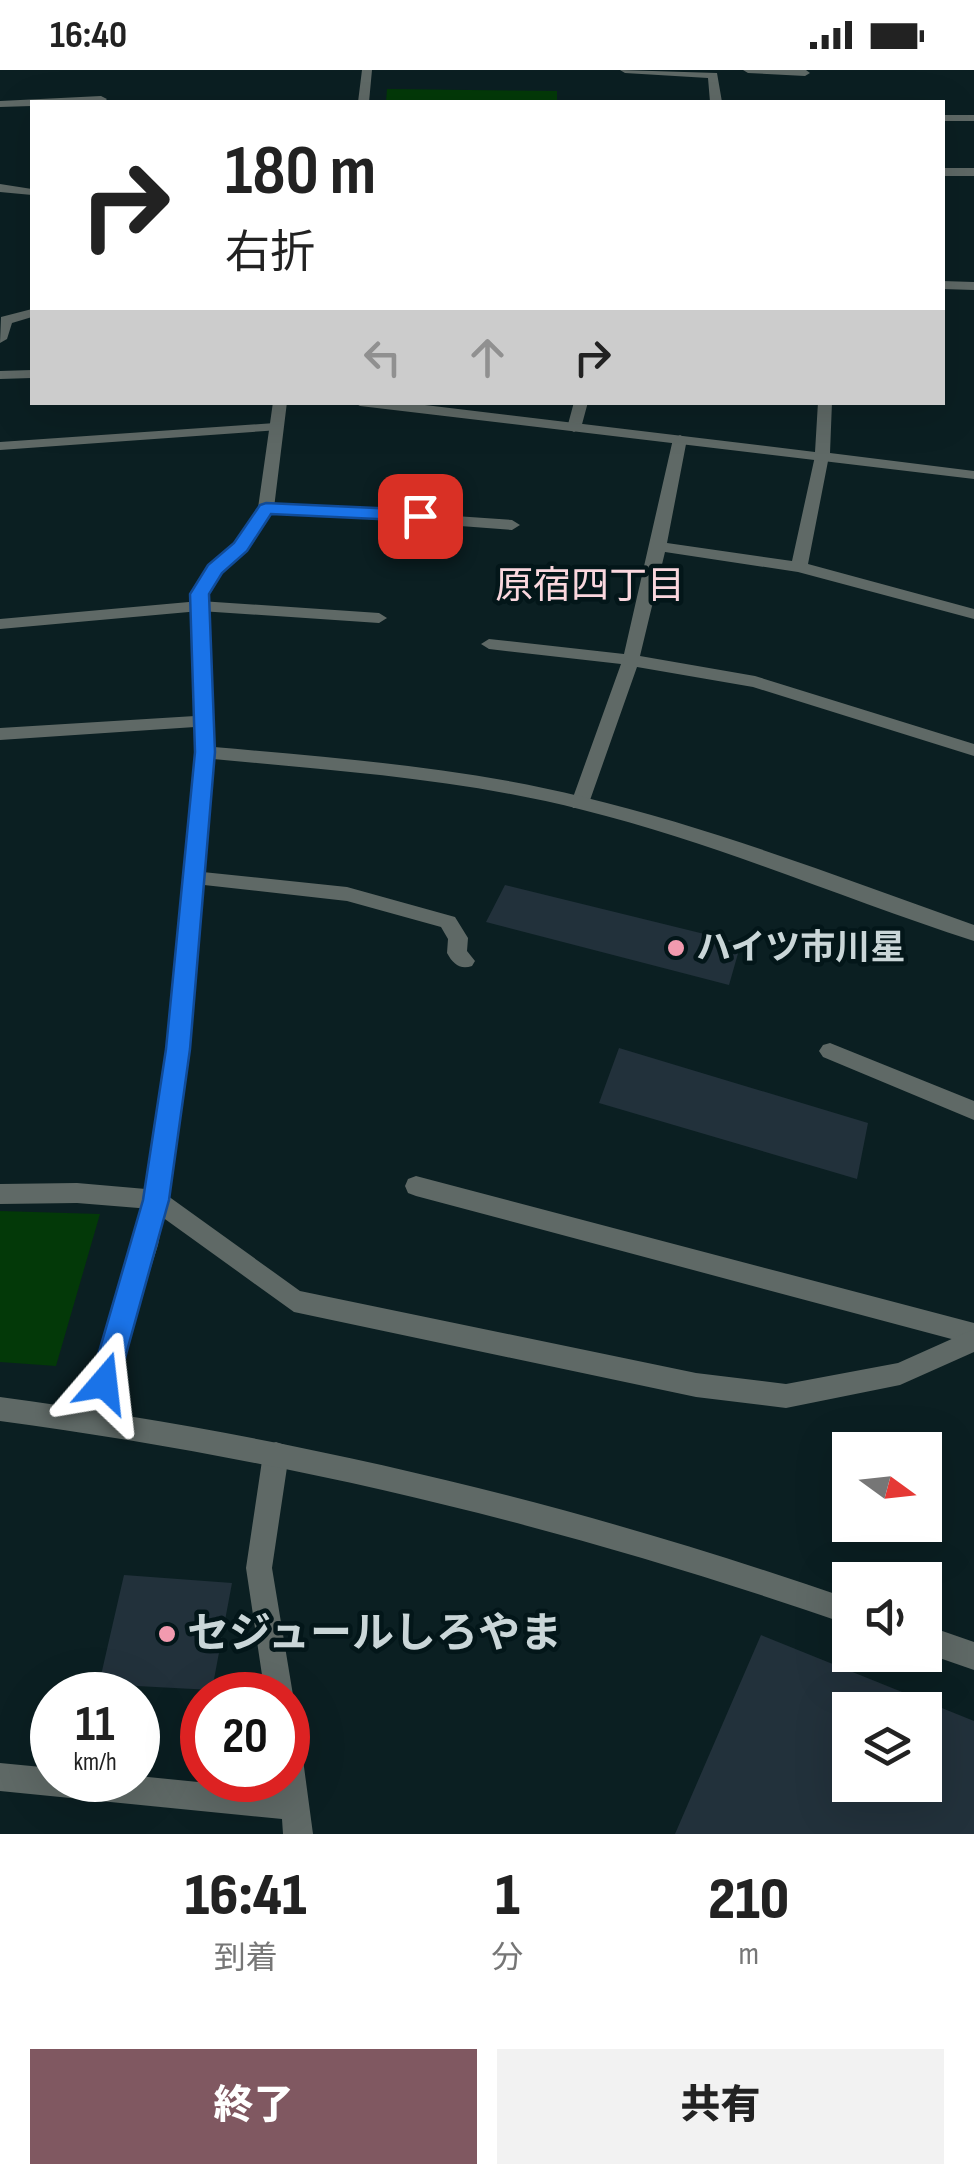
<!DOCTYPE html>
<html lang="ja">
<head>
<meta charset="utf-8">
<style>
	body { margin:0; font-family:"Sofia Sans Condensed","Noto Sans JP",sans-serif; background:#f2f2f2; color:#222; height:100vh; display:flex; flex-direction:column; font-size:38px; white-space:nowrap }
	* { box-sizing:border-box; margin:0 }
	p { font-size:32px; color:#767676 }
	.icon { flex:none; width:55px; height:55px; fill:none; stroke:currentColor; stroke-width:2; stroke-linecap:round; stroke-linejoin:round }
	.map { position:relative; height:1764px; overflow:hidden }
	.drawer { display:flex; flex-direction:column; background:#fff; flex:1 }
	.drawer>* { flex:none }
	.guide { position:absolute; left:30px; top:30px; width:915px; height:305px; border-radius:0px; box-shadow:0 10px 40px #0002; background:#fff; color:#222; overflow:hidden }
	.needle { width:65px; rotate:105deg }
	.fabs { position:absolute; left:832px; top:1362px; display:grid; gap:20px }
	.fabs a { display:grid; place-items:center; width:110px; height:110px; border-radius:0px; background:#fff; box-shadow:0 10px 40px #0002; font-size:50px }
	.speed { position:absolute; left:30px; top:1602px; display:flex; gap:20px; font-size:50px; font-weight:700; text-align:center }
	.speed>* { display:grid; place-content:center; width:130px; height:130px; border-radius:50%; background:#fff; box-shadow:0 10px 40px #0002; line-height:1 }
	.speed small { font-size:25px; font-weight:400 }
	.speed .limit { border:15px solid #d22; background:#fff; color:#111 }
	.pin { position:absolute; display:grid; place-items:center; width:85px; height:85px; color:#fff; margin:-42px; border-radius:20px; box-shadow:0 5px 15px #0006 }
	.me { position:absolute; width:110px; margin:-55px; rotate:17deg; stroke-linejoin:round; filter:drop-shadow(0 0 8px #0008) }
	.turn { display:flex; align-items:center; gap:35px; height:210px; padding:0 30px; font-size:45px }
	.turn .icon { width:130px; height:130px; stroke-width:2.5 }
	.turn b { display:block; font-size:70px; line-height:85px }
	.lanes { display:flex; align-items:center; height:95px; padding:0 30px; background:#0003; justify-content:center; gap:50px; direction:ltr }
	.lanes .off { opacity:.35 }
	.eta { display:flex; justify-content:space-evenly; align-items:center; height:170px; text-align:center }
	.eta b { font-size:60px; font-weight:800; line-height:70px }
	.primary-button { display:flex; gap:20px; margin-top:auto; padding:20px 30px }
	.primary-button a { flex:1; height:115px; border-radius:0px; background:#805861; color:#fff; font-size:40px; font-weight:800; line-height:115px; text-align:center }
	.primary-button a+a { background:#f2f2f2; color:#222 }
	.status { display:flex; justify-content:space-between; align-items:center; height:70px; padding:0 50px; background:#fff; direction:ltr }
	.status svg { height:28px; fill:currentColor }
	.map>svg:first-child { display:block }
</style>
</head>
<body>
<div class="status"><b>16:40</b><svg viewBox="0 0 49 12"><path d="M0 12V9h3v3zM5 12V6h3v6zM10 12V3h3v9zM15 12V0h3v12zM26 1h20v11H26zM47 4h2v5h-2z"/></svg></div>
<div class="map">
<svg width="974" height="1764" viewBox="0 0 974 1764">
	<rect width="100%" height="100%" fill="#0b1f22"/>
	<path fill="#033908" d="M387 19 557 21V32H386Z
		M0 1141 100 1144 56 1296 0 1292Z"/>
	<path fill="#22313b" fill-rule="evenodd" d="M505 815 741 873 729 915 486 852Z
		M619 978 868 1053 857 1109 599 1033Z
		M124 1505 232 1513 212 1620 99 1614Z
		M761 1565 974 1651V1764H675ZM850 1640H925V1715H850Z"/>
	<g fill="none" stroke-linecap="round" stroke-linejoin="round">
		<path fill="#5f6966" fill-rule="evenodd" d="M743 0H806L810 3 805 6 748 3Z
			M101 26 107 29 105 31 32 32V36L0 37V31Z
			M942 45H974V51H942Z
			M942 211 974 212V220L942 219Z
			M32 239V247L12 253 7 269 0 273 1 247Z
			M32 300V308L0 309V301Z
			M574 332H588L581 358 574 362 567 358Z
			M275 353 282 357 280 360 0 380V372Z
			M680 365 687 369 667 473 792 491 815 386 817 383H827L829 386 808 494 974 539V549L798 502 665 482 640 586 755 606 974 674V686L753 617 637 597 589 733 587 738H573L571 733 621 594 489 579 481 574 489 569 624 584 673 369Z
			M266 433 512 450 520 455 512 460 261 441V435Z
			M200 531 379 543 387 548 379 553 200 541 0 559V549Z
			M193 801 347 817 455 847 468 868 467 881 475 891 472 896C460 900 453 894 447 883L448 869 441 857 347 831 186 813 183 808Z
			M830 973 974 1031V1050L823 987 819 981 823 975Z
			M416 1106 974 1253V1275L416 1126 408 1123 405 1116 408 1109Z
			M156 1120 164 1123 167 1130 158 1175 103 1350 100 1358 91 1362 82 1358 79 1350 134 1175 145 1130 148 1123Z"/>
		<path fill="#5f6966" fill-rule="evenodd" d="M362 0H372L369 32H358Z
			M620 0 717 3 722 32H710L708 8 625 3Z
			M942 98H974V106H942Z
			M0 114 32 119V125L0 122Z
			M273 332H287L274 438 247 480 220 502 207 524 214 677C337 688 462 697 583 727 716 759 845 809 974 855V871C843 829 717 773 583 740 462 709 337 701 213 689L189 979 168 1126 300 1221 696 1303 786 1314 898 1293 974 1259V1282L900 1315 786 1338 696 1327 294 1242 151 1139 77 1133 0 1134V1114L77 1113 146 1119 167 979 196 682 195 657 0 670V658L195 646 191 524 208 496 235 474 258 438Z
			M353 332H400L815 382 818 332H832L830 383 974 401V409L360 336Z
			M276 1372 285 1375 289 1384 272 1498 293 1625 288 1635V1625H265L246 1498 263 1384 267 1375Z
			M288 1668 298 1672 302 1682 313 1764H283L282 1749 0 1721V1693L52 1698V1710H138V1706L278 1720 277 1710H288Z"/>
		<path fill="#5f6966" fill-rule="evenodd" d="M0 1327C297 1367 567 1431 850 1529V1555C567 1457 297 1391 0 1351Z
			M925 1555 974 1572V1600L925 1583Z"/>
	</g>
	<path fill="#1a73e8" stroke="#114b97" stroke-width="2.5" d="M266 433 420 440 428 446 420 451 271 444 247 481 222 503 209 524 215 682 190 979 169 1130 118 1313 114 1322 104 1326 94 1322 90 1313 143 1130 166 979 195 682 190 524 208 495 234 473 260 435Z"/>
	<g fill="#f29aaf" stroke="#031619" stroke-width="4">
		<circle cx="676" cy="878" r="10"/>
		<circle cx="167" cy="1564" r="10"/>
	</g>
	<g text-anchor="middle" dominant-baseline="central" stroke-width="9" stroke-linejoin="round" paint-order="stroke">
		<g font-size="35" font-weight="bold" fill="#cad6d8" stroke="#031619" text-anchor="start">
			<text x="696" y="878">ハイツ市川星</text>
		</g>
		<g font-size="38" fill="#fad7de" stroke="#031619">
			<text x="590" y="516">原宿四丁目</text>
		</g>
		<g font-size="42" font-weight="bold" fill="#cad6d8" stroke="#031619" text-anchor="start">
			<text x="187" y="1564">セジュールしろやま</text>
		</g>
	</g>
</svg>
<div class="fabs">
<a><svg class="needle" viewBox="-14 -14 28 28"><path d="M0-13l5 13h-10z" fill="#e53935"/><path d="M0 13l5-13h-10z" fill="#767676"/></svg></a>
<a><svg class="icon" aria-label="sound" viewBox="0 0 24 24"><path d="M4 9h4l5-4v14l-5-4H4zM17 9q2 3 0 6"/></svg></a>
<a><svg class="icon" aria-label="layers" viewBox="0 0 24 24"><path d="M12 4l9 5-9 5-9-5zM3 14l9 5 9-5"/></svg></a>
</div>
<div class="speed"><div>11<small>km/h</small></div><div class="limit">20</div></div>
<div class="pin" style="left:420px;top:446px;background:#d93025"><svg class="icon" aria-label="arrive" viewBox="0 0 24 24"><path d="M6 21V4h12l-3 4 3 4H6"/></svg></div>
<svg class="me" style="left:104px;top:1313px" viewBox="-20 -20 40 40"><path d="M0-17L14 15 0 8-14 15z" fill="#1a73e8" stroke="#fff" stroke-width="4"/></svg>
<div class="guide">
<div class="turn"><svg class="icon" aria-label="right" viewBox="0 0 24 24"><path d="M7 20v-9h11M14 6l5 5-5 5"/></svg><div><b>180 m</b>右折</div></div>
<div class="lanes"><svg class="icon off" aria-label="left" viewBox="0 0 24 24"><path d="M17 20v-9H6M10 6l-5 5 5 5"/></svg><svg class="icon off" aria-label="ahead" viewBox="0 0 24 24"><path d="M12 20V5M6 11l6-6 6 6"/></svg><svg class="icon" aria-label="right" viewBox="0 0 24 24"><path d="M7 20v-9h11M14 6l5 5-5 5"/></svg></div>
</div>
</div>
<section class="drawer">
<div class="eta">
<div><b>16:41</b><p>到着</p></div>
<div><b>1</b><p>分</p></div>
<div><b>210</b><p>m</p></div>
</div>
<div class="primary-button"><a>終了</a><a>共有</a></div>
</section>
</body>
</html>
